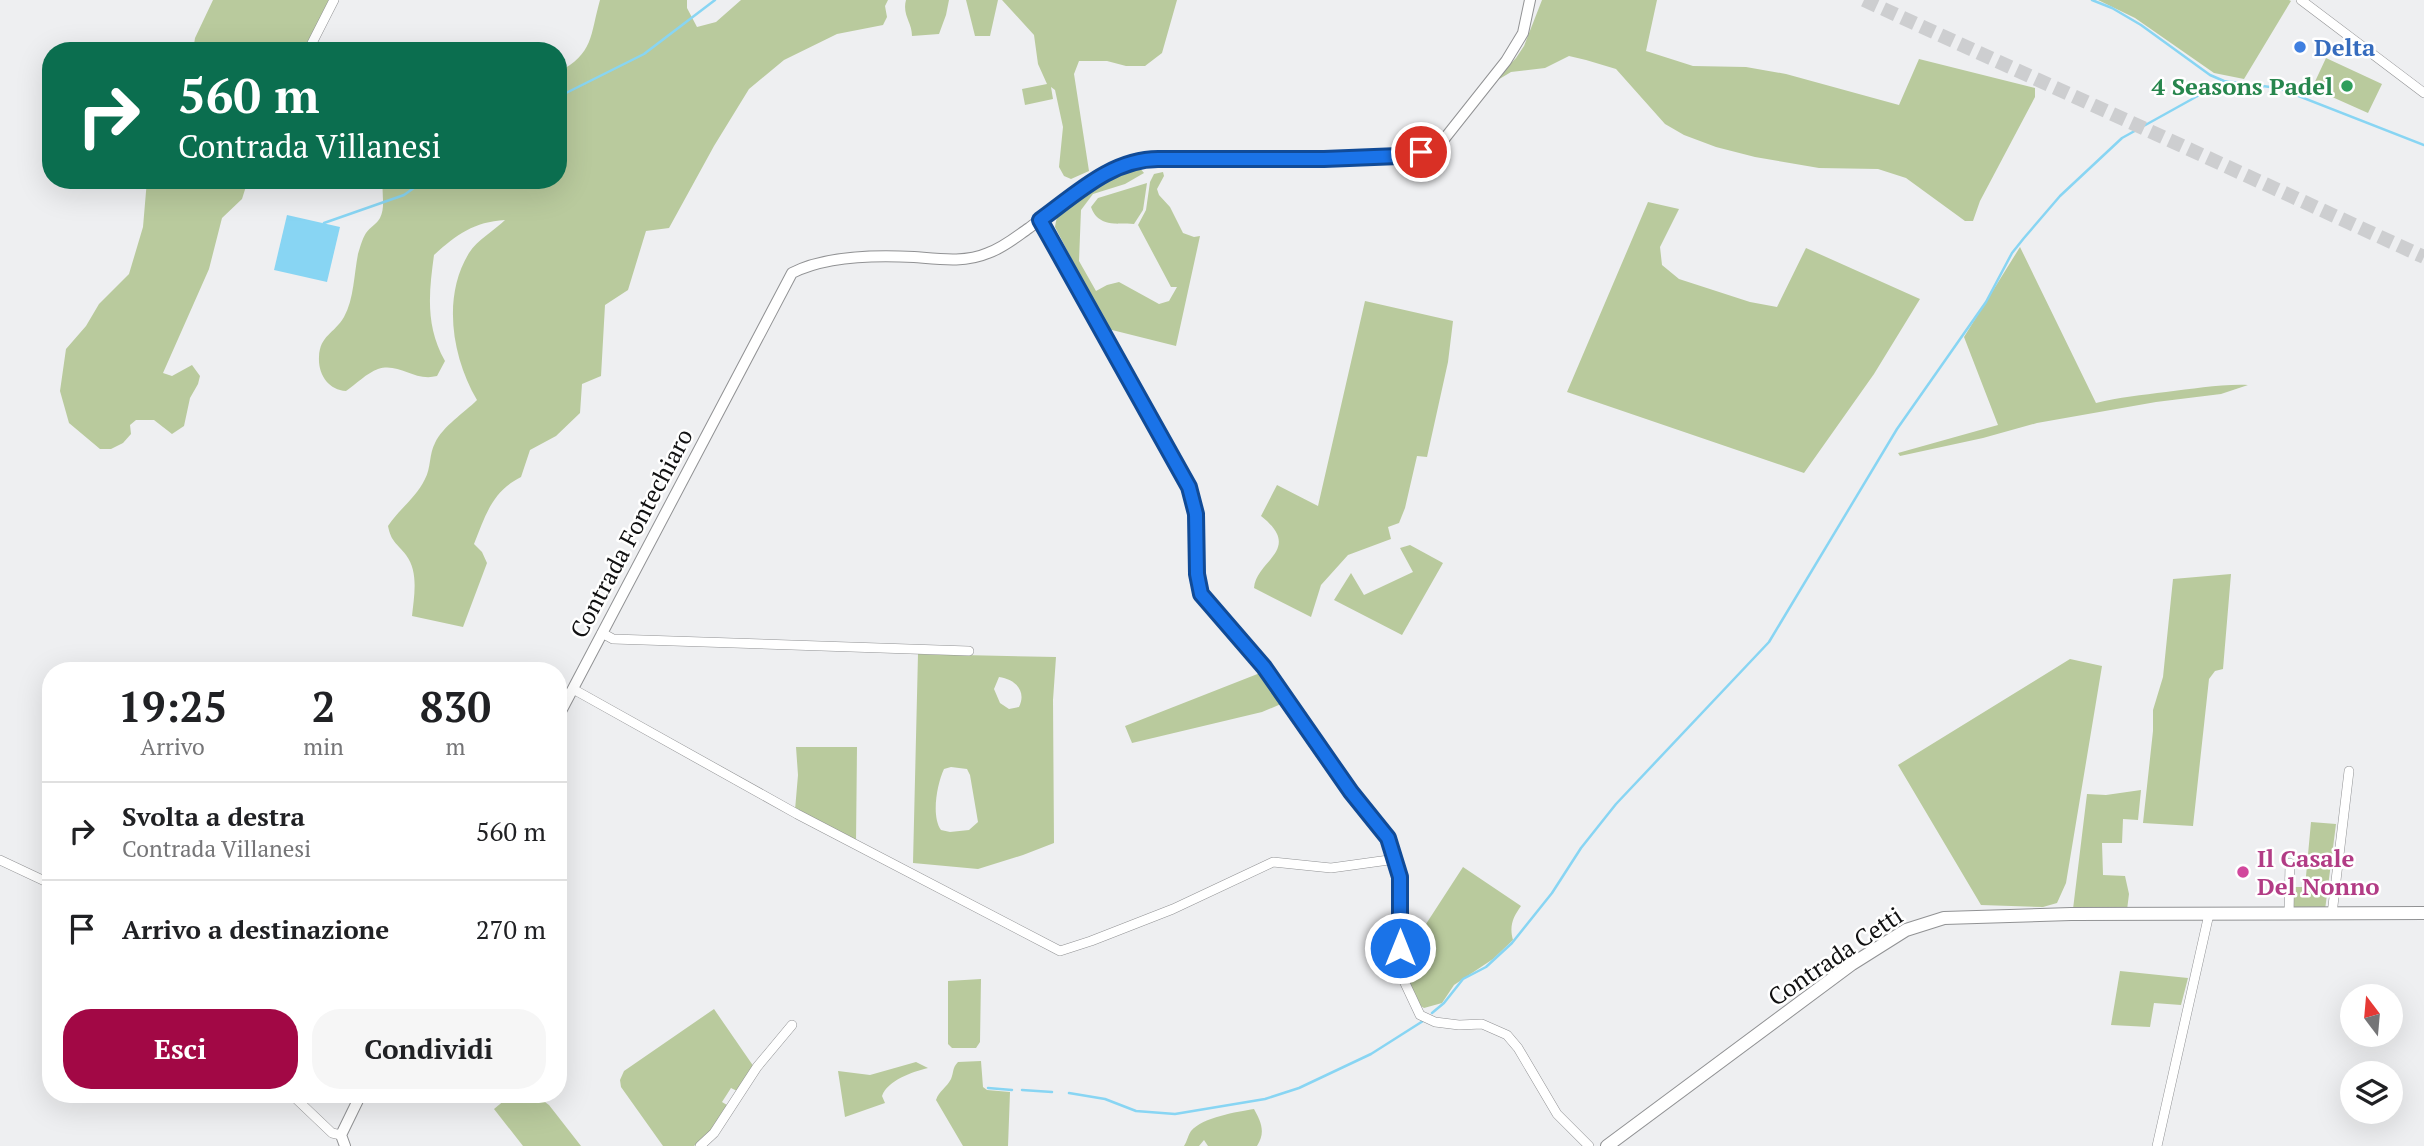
<!DOCTYPE html>
<html lang="it">
<head>
<meta charset="utf-8">
<style>
	body { margin:0; font-family:"PT Serif",serif; background:#f6f6f6; color:#202124; height:100vh; display:flex; flex-direction:column; font-size:26px; white-space:nowrap }
	* { box-sizing:border-box; margin:0 }
	p { font-size:23px; color:#757577 }
	.icon { flex:none; width:38px; height:38px; fill:none; stroke:currentColor; stroke-width:2; stroke-linecap:round; stroke-linejoin:round }
	.map { position:relative; flex:1; overflow:hidden }
	.sheet { position:absolute; left:42px; top:662px; width:525px; height:441px; display:flex; flex-direction:column; background:#fff; border-radius:28px; box-shadow:0 7px 28px #0002 }
	.sheet>* { flex:none }
	.top-card { position:absolute; left:42px; top:42px; width:525px; height:147px; border-radius:28px; box-shadow:0 7px 28px #0002; background:#0b6e4f; color:#fff; overflow:hidden }
	.needle { width:46px; rotate:344deg }
	.controls { position:absolute; left:2340px; top:984px; display:grid; gap:14px }
	.controls a { display:grid; place-items:center; width:63px; height:63px; border-radius:50%; background:#fff; box-shadow:0 7px 28px #0002; font-size:35px }
	.pin { position:absolute; display:grid; place-items:center; width:60px; height:60px; color:#fff; margin:-30px; border:4px solid #fff; border-radius:50%; box-shadow:0 2px 7px #0007 }
	.me { position:absolute; width:77px; margin:-38px; rotate:0deg; stroke-linejoin:round; filter:drop-shadow(0 0 5px #0008) }
	.turn { display:flex; align-items:center; gap:24px; height:147px; padding:0 21px; font-size:32px }
	.turn .icon { width:91px; height:91px; stroke-width:2.5 }
	.turn b { display:block; font-size:49px; line-height:60px }
	.eta { display:flex; justify-content:space-evenly; align-items:center; height:119px; text-align:center }
	.eta b { font-size:42px; font-weight:800; line-height:49px }
	.cta { display:flex; gap:14px; margin-top:auto; padding:14px 21px }
	.cta a { flex:1; height:80px; border-radius:28px; background:#a20845; color:#fff; font-size:28px; font-weight:800; line-height:80px; text-align:center }
	.cta a+a { background:#f6f6f6; color:#202124 }
	ul { padding:0; list-style:none }
	li { display:flex; align-items:center; gap:21px; height:98px; padding:0 21px; border-top:2px solid #e0e0e0 }
	li div { flex:1 }
	li b { display:block; font-size:26px }
	li em { font-style:normal }
	.map>svg:first-child { display:block }
</style>
</head>
<body>
<div class="map">
<svg width="2424" height="1146" viewBox="0 0 2424 1146">
	<rect width="100%" height="100%" fill="#eeeff1"/>
	<path fill="#b9ca9d" fill-rule="evenodd" d="M213 0H329L306 51H193L195 38Z
		M600 0H687V8L697 27 716 22 741 0H888L885 6 887 17 883 25 837 34 784 60 749 89 714 146 669 228 646 231 628 290 605 305 601 376 582 384 580 413 556 436 530 450 521 477C492 492 486 514 474 544L482 552 487 563 463 627 412 616C414 597 419 572 406 555 397 543 391 542 388 526 399 509 416 498 425 479 431 468 429 454 435 443 443 426 464 413 477 400 452 357 442 297 469 253 477 240 495 230 505 220 474 222 457 234 434 255 429 292 425 326 445 361L437 376C414 382 399 362 378 369 367 373 356 384 346 391 329 390 318 375 319 357 320 335 334 334 344 317 354 299 354 274 358 254 360 248 362 239 366 233 370 227 377 224 380 218 386 206 381 193 383 180H558V72C594 54 590 35 600 0Z
		M906 0H949L946 15 939 34 912 36C912 22 902 15 906 0Z
		M966 0H998L990 36H975Z
		M1002 0H1177L1162 53 1145 66H1126L1107 61H1079L1074 74 1089 171 1071 179 1064 176 1059 167 1063 127 1055 90 1051 87 1053 99 1025 105 1022 89 1047 84 1038 64 1034 35Z
		M1542 0H1657L1646 51 1693 66 1746 67 1786 74 1899 105 1919 59 2035 88V97L1980 201 1973 221H1965L1906 178 1878 169 1819 168 1755 157 1716 147 1684 135 1665 124 1616 69 1586 60 1569 56 1545 68 1511 72 1491 84 1516 58 1524 46Z
		M2098 0H2289L2291 1 2244 79 2214 73 2135 18Z
		M2326 58 2382 84 2368 113 2312 88Z
		M1139 167 1144 173 1125 184 1093 194 1081 210 1079 261 1096 291 1107 285 1119 282 1159 304 1169 301 1177 287H1171L1138 225 1146 210 1150 182 1154 174 1163 172 1164 176 1157 189 1159 195 1170 207 1183 233 1194 237 1200 236 1176 346 1108 329 1055 227C1056 221 1057 215 1061 211 1073 193 1118 171 1139 167Z
		M147 180H248L242 199 222 218 209 269 163 373 172 376 192 365 200 376 198 384 190 398 184 426 172 434 154 420H136L130 425 131 434 123 443 111 449H100L69 423 60 391 66 349 86 326 99 304 129 274 143 227Z
		M1147 183 1143 210 1134 224C1116 223 1098 227 1091 207L1098 198Z
		M1648 202 1679 209 1660 247 1662 265 1679 279 1750 302 1777 307 1806 248 1920 299 1874 374 1804 473 1567 392Z
		M2020 247 2096 403C2119 397 2142 395 2166 392 2194 389 2220 384 2248 385L2221 394 2156 402 2037 423 1983 438 1900 456 1898 453 1998 425 1964 337Z
		M1365 301 1453 321 1448 362 1427 457 1417 456 1405 508 1399 523 1388 527 1391 539 1348 555 1321 585 1311 617 1254 588C1256 560 1304 550 1261 516L1277 485 1318 506Z
		M1410 545 1443 563 1402 635 1334 600 1351 573 1364 595 1413 572 1400 548Z
		M2231 574 2223 669 2215 671 2209 679 2193 826 2143 823 2153 731V710L2163 677 2173 579Z
		M918 654 1056 657 1053 700 1054 843 1023 855 978 869 913 863ZM999 677C1015 679 1027 691 1019 707L1009 709 1000 703 994 689ZM951 767 967 769 970 775 978 822 969 830 950 832 941 830C931 816 937 784 944 769Z
		M2070 659 2102 666 2066 883 2057 903 2043 907 1981 905 1898 765Z
		M1260 673 1281 704 1262 712 1132 743 1125 726Z
		M796 747H857L856 843 795 810 798 775Z
		M2141 790 2138 820 2123 819 2122 843H2102L2103 875 2125 876 2129 894 2127 910 2073 909 2087 794 2106 795Z
		M2311 822 2336 824 2325 910H2292L2294 887H2305Z
		M1463 867 1521 906C1513 917 1509 926 1513 940L1493 959 1454 985 1442 1003 1424 1008C1409 1000 1405 978 1402 961Z
		M2120 971 2188 978 2181 1005 2154 1003 2150 1027 2111 1025Z
		M981 979 980 1042 976 1048H952L948 1044V981Z
		M714 1009 754 1067 737 1091 731 1088 722 1102 727 1105 713 1128 694 1146H663L621 1087 620 1080 624 1071Z
		M981 1061 983 1087 987 1090 1010 1092 1008 1146H963L936 1100C939 1091 947 1087 951 1079 954 1072 952 1068 958 1062Z
		M916 1062 928 1068C912 1072 888 1080 882 1096L885 1103 845 1117 838 1071 870 1075Z
		M512 1094H534L549 1105 581 1146H523L494 1109Z
		M1254 1109C1261 1122 1266 1132 1257 1146H1208L1204 1140 1199 1146H1184C1187 1142 1188 1135 1191 1131 1203 1117 1237 1112 1254 1109Z"/>
	<path fill="#88d5f3" d="M287 215 340 227 327 282 274 270Z"/>
	<g fill="none" stroke-linecap="round" stroke-linejoin="round">
		<path stroke="#88d5f3" stroke-width="2.5" d="M2092 0 2112 8 2141 25 2210 75 2224 81 2278 88 2424 145
			M558 97 644 54 715 0
			M324 223 404 195 425 180
			M1432 1013 1444 1003 1463 979 1486 967 1512 943 1552 893 1581 848 1616 804 1769 642 1897 429 1986 302 2012 253 2024 238 2060 196 2122 138 2212 88
			M988 1088 1012 1090
			M1022 1090 1052 1092
			M1069 1093 1105 1099 1136 1111 1175 1114 1265 1099 1299 1088 1371 1054 1423 1021"/>
		<path stroke="#cdced0" stroke-width="14" stroke-dasharray="14 7" stroke-linecap="butt" d="M1864 0 2424 257"/>
		<g stroke="#919294" stroke-width="10">
			<path id="minor" d="M2301 0 2424 93
				M308 51 334 0
				M1040 220 1189 487 1196 515 1197 574 1201 594 1264 667 1351 792 1388 838 1400 877 1399 963 1404 981 1420 1015 1435 1022 1459 1025 1482 1024 1507 1035 1518 1048 1557 1114 1589 1146
				M602 633 613 639 969 651
				M573 689 797 814 1060 951 1091 941 1173 909 1273 862 1331 868 1396 859
				M0 860 51 884
				M2289 914 2290 863
				M2332 914 2349 771
				M291 1094 332 1133 341 1135
				M700 1146 714 1133 757 1067 792 1025
				M2157 1146 2209 914"/>
		</g>
		<g stroke="#919294" stroke-width="12">
			<path id="tertiary" d="M558 717 792 273C825 256 877 255 914 257 939 259 965 263 988 253 1003 248 1016 237 1029 228 1066 201 1103 167 1149 159H1324L1399 156 1421 152 1441 143 1506 61 1523 33 1530 0
				M345 1146 341 1135 361 1094"/>
		</g>
		<g stroke="#919294" stroke-width="14">
			<path id="secondary" d="M1607 1146 1852 964 1906 930 1944 918 2071 914 2424 913"/>
		</g>
		<use href="#minor" stroke="#fff" stroke-width="9"/>
		<use href="#tertiary" stroke="#fff" stroke-width="10"/>
		<use href="#secondary" stroke="#fff" stroke-width="12"/>
	</g>
	<g fill="none" stroke-linecap="round" stroke-linejoin="round">
		<g stroke="#114b97" stroke-width="18">
			<path id="route" d="M1400 948V877L1388 838 1351 792 1264 667 1201 594 1197 574 1196 514 1189 487 1040 220C1076 194 1112 159 1158 159H1324L1399 156 1421 152"/>
		</g>
		<use href="#route" stroke="#1a73e8" stroke-width="12"/>
	</g>
	<circle fill="#3f7fe0" stroke="#fff" stroke-width="2.5" cx="2300" cy="47" r="7"/>
	<circle fill="#2e9e5b" stroke="#fff" stroke-width="2.5" cx="2347" cy="86" r="7"/>
	<circle fill="#d1479c" stroke="#fff" stroke-width="2.5" cx="2243" cy="872" r="7"/>
	<g text-anchor="middle" dominant-baseline="central" stroke-width="5" stroke-linejoin="round" paint-order="stroke">
		<g font-size="24" font-weight="bold" fill="#366cbe" stroke="#fff" text-anchor="start">
			<text x="2314" y="47">Delta</text>
		</g>
		<g font-size="24" font-weight="bold" fill="#27864d" stroke="#fff" text-anchor="end">
			<text x="2333" y="86">4 Seasons Padel</text>
		</g>
		<g font-size="24" fill="#111112" stroke="#fff">
			<text transform="translate(631 533) rotate(-62)">Contrada Fontechiaro</text>
			<text transform="translate(1835 956) rotate(-34)">Contrada Cetti</text>
		</g>
		<g font-size="24" font-weight="bold" fill="#b23c85" stroke="#fff" text-anchor="start">
			<text x="2257" y="858">Il Casale<tspan x="2257" dy="28">Del Nonno</tspan></text>
		</g>
	</g>
</svg>
<div class="controls">
<a><svg class="needle" viewBox="-14 -14 28 28"><path d="M0-13l5 13h-10z" fill="#e53935"/><path d="M0 13l5-13h-10z" fill="#757577"/></svg></a>
<a><svg class="icon" aria-label="layers" viewBox="0 0 24 24"><path d="M12 4l9 5-9 5-9-5zM3 14l9 5 9-5"/></svg></a>
</div>
<div class="pin" style="left:1421px;top:152px;background:#d93025"><svg class="icon" aria-label="arrive" viewBox="0 0 24 24"><path d="M6 21V4h12l-3 4 3 4H6"/></svg></div>
<svg class="me" style="left:1400px;top:948px" viewBox="-20 -20 40 40"><circle r="17" fill="#1a73e8" stroke="#fff" stroke-width="3"/><path d="M0-11L8 9 0 5-8 9z" fill="#fff"/></svg>
<div class="top-card">
<div class="turn"><svg class="icon" aria-label="right" viewBox="0 0 24 24"><path d="M7 20v-9h11M14 6l5 5-5 5"/></svg><div><b>560 m</b>Contrada Villanesi</div></div>
</div>
<section class="sheet">
<div class="eta">
<div><b>19:25</b><p>Arrivo</p></div>
<div><b>2</b><p>min</p></div>
<div><b>830</b><p>m</p></div>
</div>
<ul>
<li><svg class="icon" aria-label="right" viewBox="0 0 24 24"><path d="M7 20v-9h11M14 6l5 5-5 5"/></svg><div><b>Svolta a destra</b><p>Contrada Villanesi</p></div><em>560 m</em></li>
<li><svg class="icon" aria-label="arrive" viewBox="0 0 24 24"><path d="M6 21V4h12l-3 4 3 4H6"/></svg><div><b>Arrivo a destinazione</b></div><em>270 m</em></li>
</ul>
<div class="cta"><a>Esci</a><a>Condividi</a></div>
</section>
</div>
</body>
</html>
